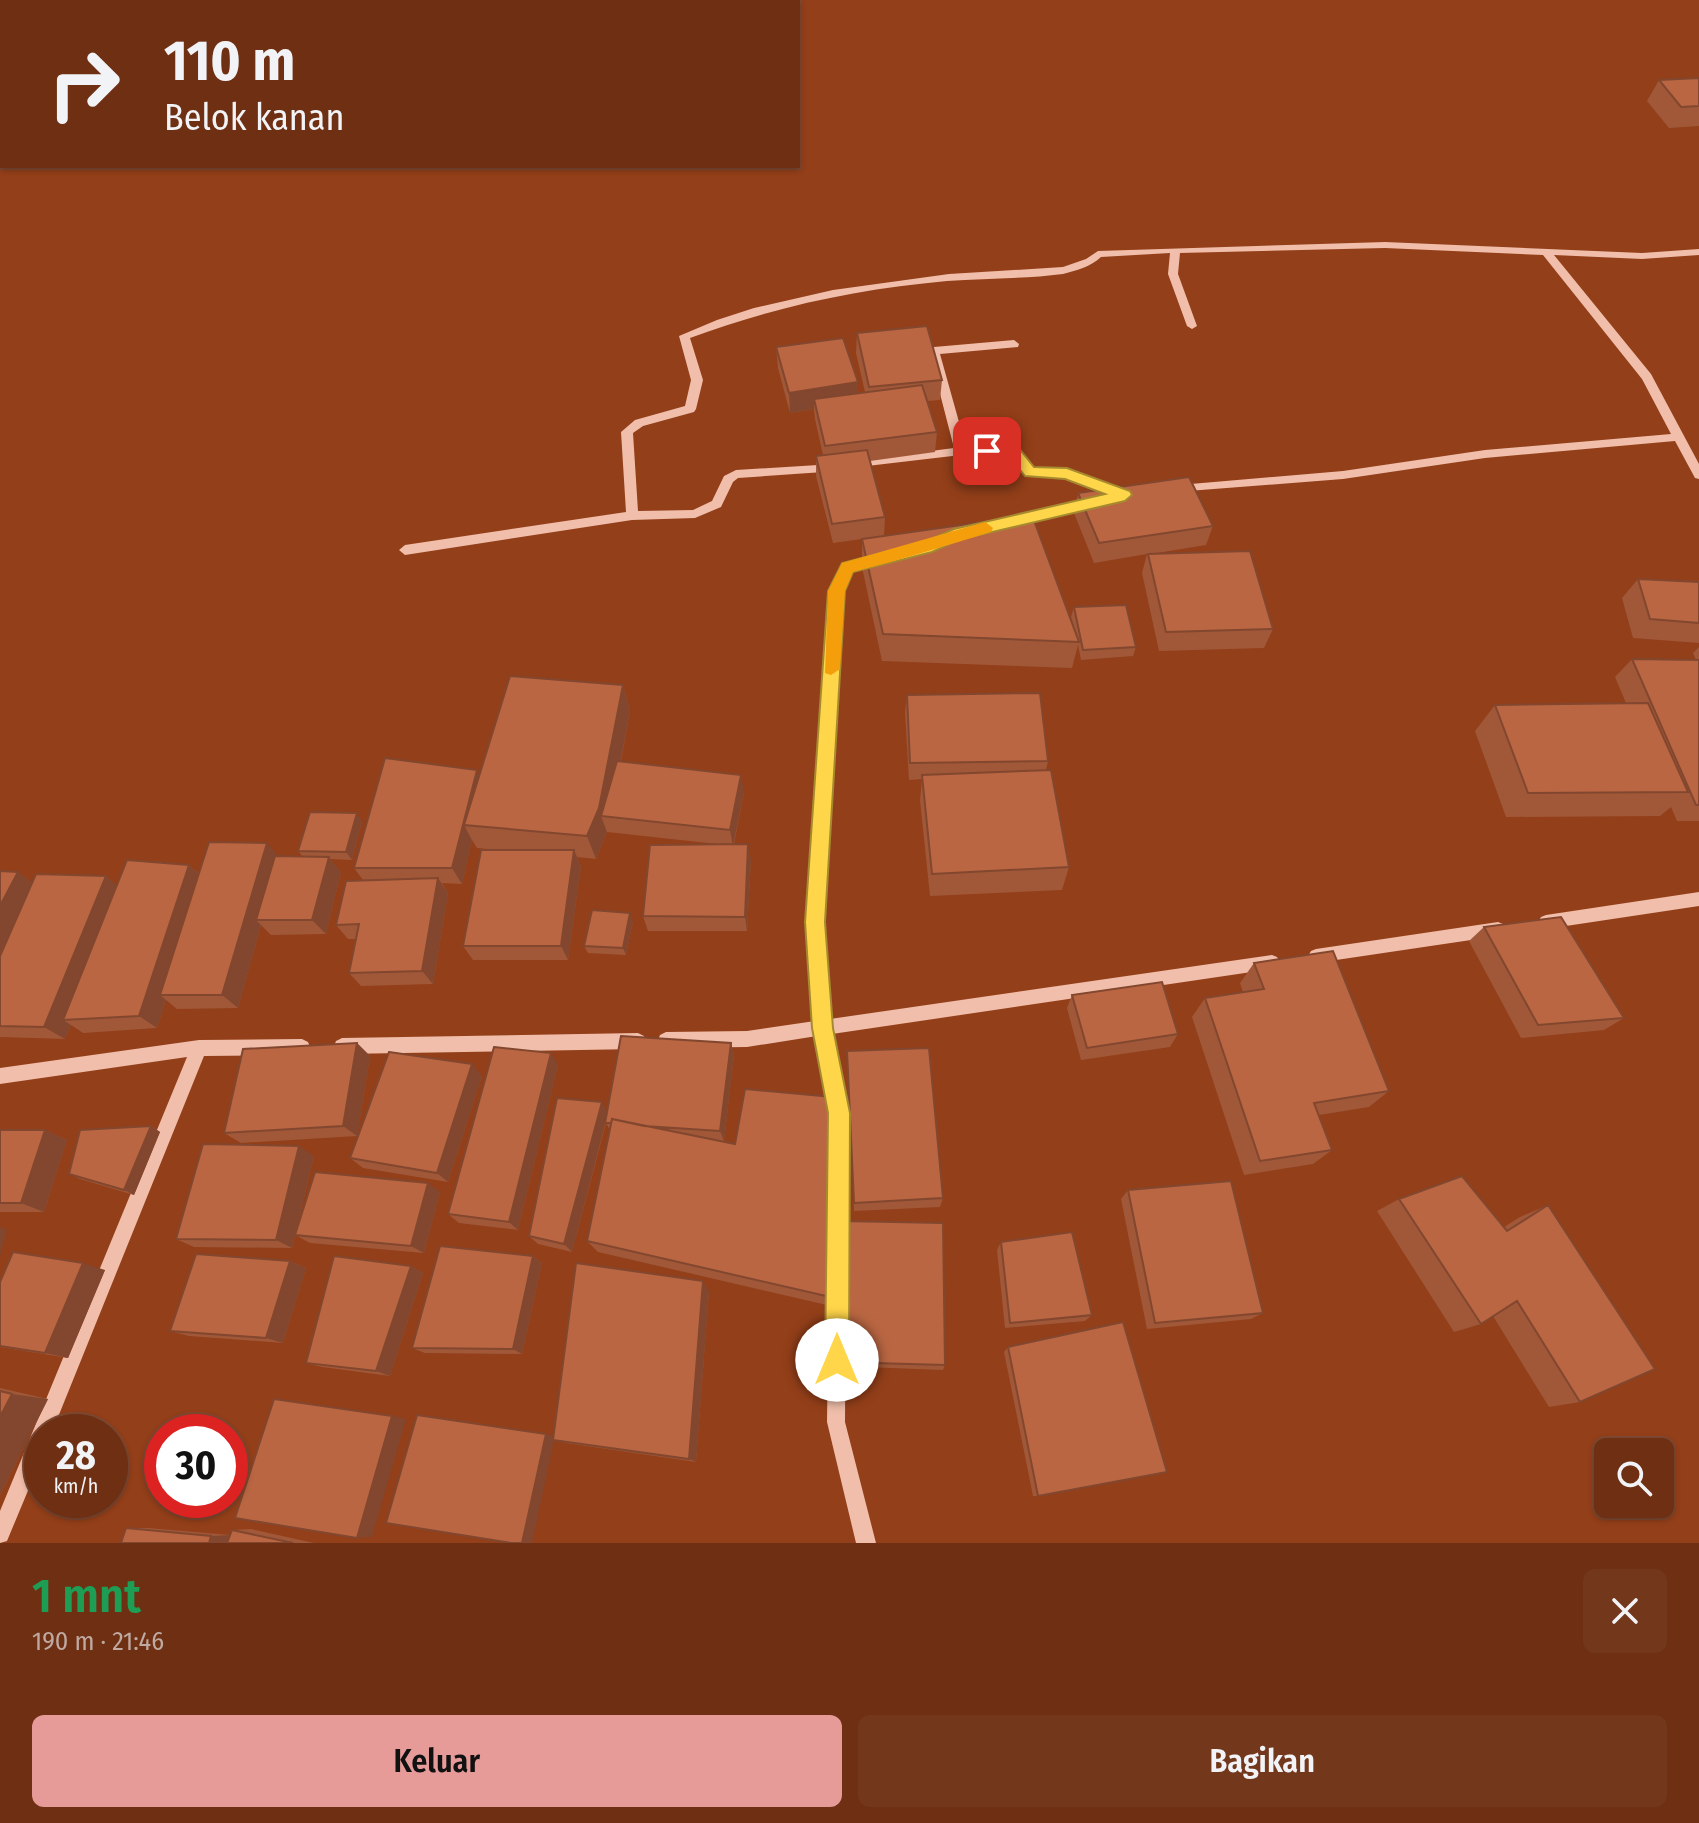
<!DOCTYPE html>
<html lang="id">
<head>
<meta charset="utf-8">
<style>
	body { margin:0; font-family:"Fira Sans Condensed",sans-serif; background:#73371c; color:#f1f3f6; height:100vh; display:flex; flex-direction:column; font-size:30px; white-space:nowrap }
	* { box-sizing:border-box; margin:0 }
	p { font-size:26px; color:#bfa9a0 }
	.icon { flex:none; width:44px; height:44px; fill:none; stroke:currentColor; stroke-width:2; stroke-linecap:round; stroke-linejoin:round }
	.map { position:relative; height:1543px; overflow:hidden }
	.panel { display:flex; flex-direction:column; background:#6e2f13; flex:1 }
	.panel>* { flex:none }
	.top-card { position:absolute; left:0px; top:0px; width:800px; height:168px; box-shadow:0 2px 6px #0004,0 0 0 2px #804a33; background:#6e2f13; color:#f1f3f6; overflow:hidden }
	.controls { position:absolute; left:1594px; top:1438px; display:grid; gap:16px }
	.controls a { display:grid; place-items:center; width:80px; height:80px; border-radius:12px; background:#6e2f13; box-shadow:0 2px 6px #0004,0 0 0 2px #804a33; font-size:40px }
	.speed { position:absolute; left:24px; top:1414px; display:flex; gap:16px; font-size:40px; font-weight:700; text-align:center }
	.speed>* { display:grid; place-content:center; width:104px; height:104px; border-radius:50%; background:#6e2f13; box-shadow:0 2px 6px #0004,0 0 0 2px #804a33; line-height:1 }
	.speed small { font-size:20px; font-weight:400 }
	.speed .limit { border:12px solid #d22; background:#fff; color:#111 }
	.pin { position:absolute; display:grid; place-items:center; width:68px; height:68px; color:#fff; margin:-34px; border-radius:16px; box-shadow:0 4px 12px #0006 }
	.me { position:absolute; width:88px; margin:-44px; rotate:0deg; stroke-linejoin:round; filter:drop-shadow(0 0 6px #0008) }
	.turn { display:flex; align-items:center; gap:28px; height:168px; padding:0 32px; font-size:36px }
	.turn .icon { width:104px; height:104px; stroke-width:2.5 }
	.turn b { display:block; font-size:56px; line-height:68px }
	.round { display:grid; place-items:center; flex:none; width:84px; height:84px; border-radius:12px; background:#73371c }
	.overview { display:flex; align-items:center; justify-content:space-between; height:136px; padding:0 32px }
	h1 { font-size:48px; font-weight:600; line-height:60px; color:#1e9e55 }
	.button { display:flex; gap:16px; margin-top:auto; padding:16px 32px }
	.button a { flex:1; height:92px; border-radius:12px; background:#e69b98; color:#111; font-size:32px; font-weight:600; line-height:92px; text-align:center }
	.button a+a { background:#73371c; color:#f1f3f6 }
	.map>svg:first-child { display:block }
</style>
</head>
<body>
<div class="map">
<svg width="1699" height="1543" viewBox="0 0 1699 1543">
	<rect width="100%" height="100%" fill="#933f19"/>
	<g fill="none" stroke-linecap="round" stroke-linejoin="round">
		<path fill="#f0beaa" fill-rule="evenodd" d="M1385 242 1642 253 1699 249V255L1642 259 1554 255 1651 374 1699 464V479L1695 478 1675 441 1485 458 1343 479 1175 492 1173 489 1179 485 1343 471 1485 450 1671 434 1642 379 1543 255 1385 248 1180 253 1178 274 1197 326 1192 329 1187 326 1168 274 1170 253 1101 257C1090 267 1078 270 1063 274 1025 279 986 278 947 281 858 289 773 307 690 338L703 380 696 409 694 412 643 426 633 433 638 511 693 510 712 501 724 476 736 470 834 464 838 465V471L738 478 733 482 721 507 695 518 632 520 405 555 399 550 405 545 626 512 621 432 635 420 685 406 691 380 679 336 717 320 754 308 833 290 949 274 1063 267 1086 259 1098 251Z
			M1014 340 1019 344 1018 347 940 354 966 447 1017 448 1033 468 1067 469 1130 492 1132 495 1130 498H1122L1066 477 1026 475 1010 455H961L850 468V462L854 461 954 448 929 351 934 347Z
			M1093 498 1099 502 1097 505 1016 524 1010 520 1016 516Z
			M877 555 881 557 883 560 881 563 852 572 842 591 823 922 830 1019 1272 955 1277 957 1280 962 1277 967 1272 969 832 1034 847 1113 845 1422 876 1543H856L827 1422 831 1113 817 1036 747 1047 666 1048 660 1045 658 1040 660 1035 666 1032 747 1031 815 1021 807 922 830 591 843 565Z
			M1699 892V906L1546 929 1541 927 1538 922 1541 917 1546 915Z
			M1498 922 1503 924 1506 929 1503 934 1498 936 1316 963 1311 961 1308 956 1311 951 1316 949Z
			M638 1033 644 1036 646 1041 644 1046 638 1049 342 1054 336 1051 334 1046 336 1041 342 1038Z
			M302 1039 308 1042 310 1047 308 1052 302 1055 204 1056 52 1432H42V1457L7 1541 0 1543V1511L187 1057 0 1084V1068L199 1040Z"/>
	</g>
	<path fill="#a05839" d="M1699 78V126L1669 128 1647 101 1659 80Z
		M857 333 942 380 940 400 927 401 937 432 935 452 870 461 885 517 884 536 1074 628 1071 617 1074 607 1136 647 1133 656 1081 660 1078 645 1072 668 882 661 862 567V539L833 543 816 476V456L823 455 815 419 814 409 790 413 778 368 776 347 858 393 865 392 856 353Z
		M1078 493 1213 526 1206 545 1151 554 1273 629 1264 648 1159 651 1142 573 1147 554 1094 563 1074 513Z
		M1638 579 1699 582V643L1633 638 1622 598Z
		M1699 647V821H1677L1671 807 1660 816 1506 817 1475 731 1495 705 1626 703 1615 677 1632 659 1696 660 1693 653Z
		M623 685 630 711 621 761 744 792 734 844 751 860 747 931H648L643 916 717 844 607 832 596 859 577 857 581 866 568 960H473L463 946 498 850 477 848 472 840 462 884 442 883 448 893 433 984 361 986 349 973 356 939H348L336 925 363 880 354 868 480 775Z
		M907 695 1048 761 1046 770 1069 867 1062 890 930 896 920 800 922 779 909 780 905 712Z
		M362 821 352 860 330 859 341 872 326 934 271 935 261 925 238 1008 177 1009 166 1000 157 1028 83 1033 71 1025 65 1039 0 1037V871L18 872 32 883 106 876 117 886 189 865 199 874 278 856 303 857 298 851Z
		M633 921 626 955 588 953 584 946Z
		M1484 927 1624 1018 1604 1030 1521 1038 1469 941Z
		M1254 963 1389 1091 1369 1107 1319 1115 1332 1150 1313 1164 1244 1175 1192 1017 1205 998 1243 992 1240 983Z
		M1072 995 1178 1034 1170 1047 1081 1060 1067 1008Z
		M357 1043 370 1056 357 1136 241 1143 224 1133Z
		M731 1043 734 1055 724 1141 735 1144 834 1113 827 1305 598 1252 587 1241 610 1130 606 1123 572 1252 538 1244 529 1236 607 1111Z
		M847 1063 943 1198 940 1207 854 1211Z
		M558 1065 518 1230 459 1223 448 1214Z
		M482 1076 448 1182 363 1168 350 1158Z
		M151 1126 160 1132 134 1195 80 1179 69 1174Z
		M0 1130H45L67 1140 44 1212H0Z
		M314 1156 292 1248 194 1247 176 1239Z
		M1128 1190 1263 1313 1251 1319 1147 1329 1121 1199Z
		M440 1192 424 1253 310 1243 295 1235Z
		M1399 1199 1504 1227 1520 1217 1548 1205 1580 1402 1549 1407 1493 1316 1481 1324 1454 1332 1377 1211Z
		M1001 1242 1092 1315 1085 1321 1005 1328 997 1250Z
		M533 1256 542 1263 522 1354 425 1353 412 1348Z
		M290 1261 306 1268 283 1343 189 1336 170 1331Z
		M411 1266 423 1273 390 1376 322 1367 306 1363Z
		M105 1270 68 1358 0 1347V1282Z
		M709 1291 696 1462 566 1443 555 1440 553 1436Z
		M1008 1347 1038 1496H1033L1004 1352Z
		M838 1362 945 1365 943 1370 838 1366Z
		M0 1388 48 1399 0 1495Z
		M126 1528H148L230 1535 232 1530 251 1529 314 1543H121Z"/>
	<path fill="#82472e" d="M858 382V403L814 399V409L790 413 789 393Z
		M623 685 630 711 610 817 601 816 607 832 596 859 587 836Z
		M477 770 486 787 464 825 472 840 462 884 452 868Z
		M741 775 744 792 733 846 730 830Z
		M357 813 362 821 352 860 346 852Z
		M267 843 280 858 256 920 261 925 238 1008 222 995Z
		M748 844 751 860 747 931 745 917Z
		M574 850 581 866 568 960 561 946Z
		M329 857 341 872 326 934 312 920Z
		M189 865 205 880 160 995 166 1000 157 1028 139 1016Z
		M18 872 38 887 0 960V906Z
		M106 876 123 891 63 1020 71 1025 65 1039 44 1027Z
		M438 878 448 893 433 984 422 971Z
		M630 913 633 921 626 955 623 948Z
		M357 1043 370 1056 357 1136 343 1126Z
		M731 1043 734 1055 724 1141 720 1131Z
		M551 1053 558 1065 518 1230 509 1222Z
		M472 1064 482 1076 448 1182 437 1173Z
		M833 1097 834 1113 827 1305 826 1296Z
		M602 1102 608 1113 572 1252 564 1244Z
		M151 1126 160 1132 134 1195 124 1190Z
		M45 1130 67 1140 44 1212 21 1203Z
		M299 1146 314 1156 292 1248 276 1240Z
		M428 1183 440 1192 424 1253 411 1246Z
		M0 1227 7 1230 0 1256Z
		M533 1256 542 1263 522 1354 513 1349Z
		M290 1261 306 1268 283 1343 266 1338Z
		M83 1263 105 1270 68 1358 45 1353Z
		M411 1266 423 1273 390 1376 376 1371Z
		M703 1281 709 1291 696 1462 689 1459Z
		M12 1394 48 1399 0 1495V1417Z
		M392 1416 406 1419 372 1537 357 1538Z
		M546 1434 555 1436 532 1543H522Z
		M231 1535 229 1543H209L211 1536Z"/>
	<path fill="#ba6642" stroke="#82472e" stroke-width="2" d="M1699 78V106L1681 107 1659 80Z
		M927 326 942 380 869 387 857 333Z
		M843 338 858 382 789 393 776 347Z
		M922 385 937 432 825 446 814 399Z
		M867 450 885 517 832 524 816 456Z
		M1189 477 1213 526 1099 543 1078 493Z
		M1032 515 1079 642 883 634 862 539Z
		M1250 551 1273 629 1166 632 1148 554Z
		M1638 579 1699 582V623L1650 619Z
		M1126 605 1136 647 1083 650 1074 607Z
		M1632 659 1699 660V805H1696Z
		M510 676 623 685 599 808 587 836 464 825Z
		M1040 693 1048 761 910 763 907 695Z
		M1648 703 1688 792 1528 793 1495 705Z
		M385 758 477 770 452 868H354Z
		M617 761 741 775 730 830 601 816Z
		M1051 770 1069 867 932 874 922 775Z
		M310 812 357 813 346 852 298 851Z
		M209 842 267 843 222 995H160Z
		M748 844 745 917 643 916 650 845Z
		M481 850H574L561 946H463Z
		M275 856 329 857 312 920H256Z
		M127 860 189 865 139 1016 63 1020Z
		M0 871 18 872 0 906Z
		M36 874 106 876 44 1027 0 1026V956Z
		M438 878 422 971 349 973 359 924 336 925 346 881Z
		M592 910 630 913 623 948 584 946Z
		M1561 917 1624 1018 1538 1025 1484 927Z
		M1333 951 1389 1091 1314 1103 1332 1150 1260 1161 1205 998 1264 989 1254 963Z
		M1162 982 1178 1034 1087 1048 1072 995Z
		M621 1036 731 1043 720 1131 644 1126 612 1119 611 1123H605Z
		M357 1043 343 1126 224 1133 243 1049Z
		M494 1047 551 1053 509 1222 448 1214Z
		M929 1048 943 1198 854 1203 847 1051Z
		M389 1052 472 1064 437 1173 350 1158Z
		M745 1089 833 1097 826 1296 587 1241 612 1119 735 1144Z
		M557 1098 602 1102 564 1244 529 1236Z
		M151 1126 124 1190 69 1174 80 1130Z
		M0 1130H45L21 1203H0Z
		M203 1144 299 1146 276 1240 176 1239Z
		M315 1172 428 1183 411 1246 295 1235Z
		M1462 1176 1507 1231 1548 1205 1655 1369 1580 1402 1517 1301 1481 1324 1399 1199Z
		M1231 1181 1263 1313 1155 1323 1128 1190Z
		M842 1221 943 1223 945 1365 838 1362Z
		M1072 1232 1092 1315 1010 1323 1001 1242Z
		M440 1246 533 1256 513 1349 412 1348Z
		M13 1252 83 1263 45 1353 0 1346V1282Z
		M196 1254 290 1261 266 1338 170 1331Z
		M334 1256 411 1266 376 1371 306 1363Z
		M576 1263 703 1281 689 1459 553 1440Z
		M1123 1322 1167 1472 1038 1496 1008 1347Z
		M0 1391 12 1394 0 1417Z
		M274 1399 392 1416 357 1538 235 1518Z
		M417 1415 546 1434 522 1543H511L386 1523Z
		M126 1528 211 1536 209 1543H121Z
		M232 1530 293 1543H227Z"/>
	<path fill="#ffd54a" stroke="#a68a30" stroke-width="2" d="M987 445 1018 447 1034 467 1067 468 1130 491 1132 495 1125 501 958 540 932 552 853 572 845 591 825 922 833 1028 850 1113 849 1360 845 1368 837 1372 828 1368 825 1360 828 1113 812 1028 805 922 828 591 842 563 927 541 954 529 1105 494 1065 479 1025 476 1009 456 981 455 979 451Z"/>
	<path fill="#f59e0b" d="M985 522 993 528 991 532C945 546 900 560 853 572L845 591 840 669 831 675 825 673 828 591 842 563Z"/>
</svg>
<div class="controls">
<a><svg class="icon" aria-label="search" viewBox="0 0 24 24"><circle cx="10" cy="10" r="6"/><path d="M15 15l6 6"/></svg></a>
</div>
<div class="speed"><div>28<small>km/h</small></div><div class="limit">30</div></div>
<div class="pin" style="left:987px;top:451px;background:#d93025"><svg class="icon" aria-label="arrive" viewBox="0 0 24 24"><path d="M6 21V4h12l-3 4 3 4H6"/></svg></div>
<svg class="me" style="left:837px;top:1360px" viewBox="-20 -20 40 40"><circle r="19" fill="#fff"/><path d="M0-13L10 11 0 6-10 11z" fill="#ffd54a"/></svg>
<div class="top-card">
<div class="turn"><svg class="icon" aria-label="right" viewBox="0 0 24 24"><path d="M7 20v-9h11M14 6l5 5-5 5"/></svg><div><b>110 m</b>Belok kanan</div></div>
</div>
</div>
<section class="panel">
<div class="overview"><div><h1>1 mnt</h1><p>190 m · 21:46</p></div><a class="round"><svg class="icon" aria-label="close" viewBox="0 0 24 24"><path d="M6 6l12 12M18 6L6 18"/></svg></a></div>
<div class="button"><a>Keluar</a><a>Bagikan</a></div>
</section>
</body>
</html>
